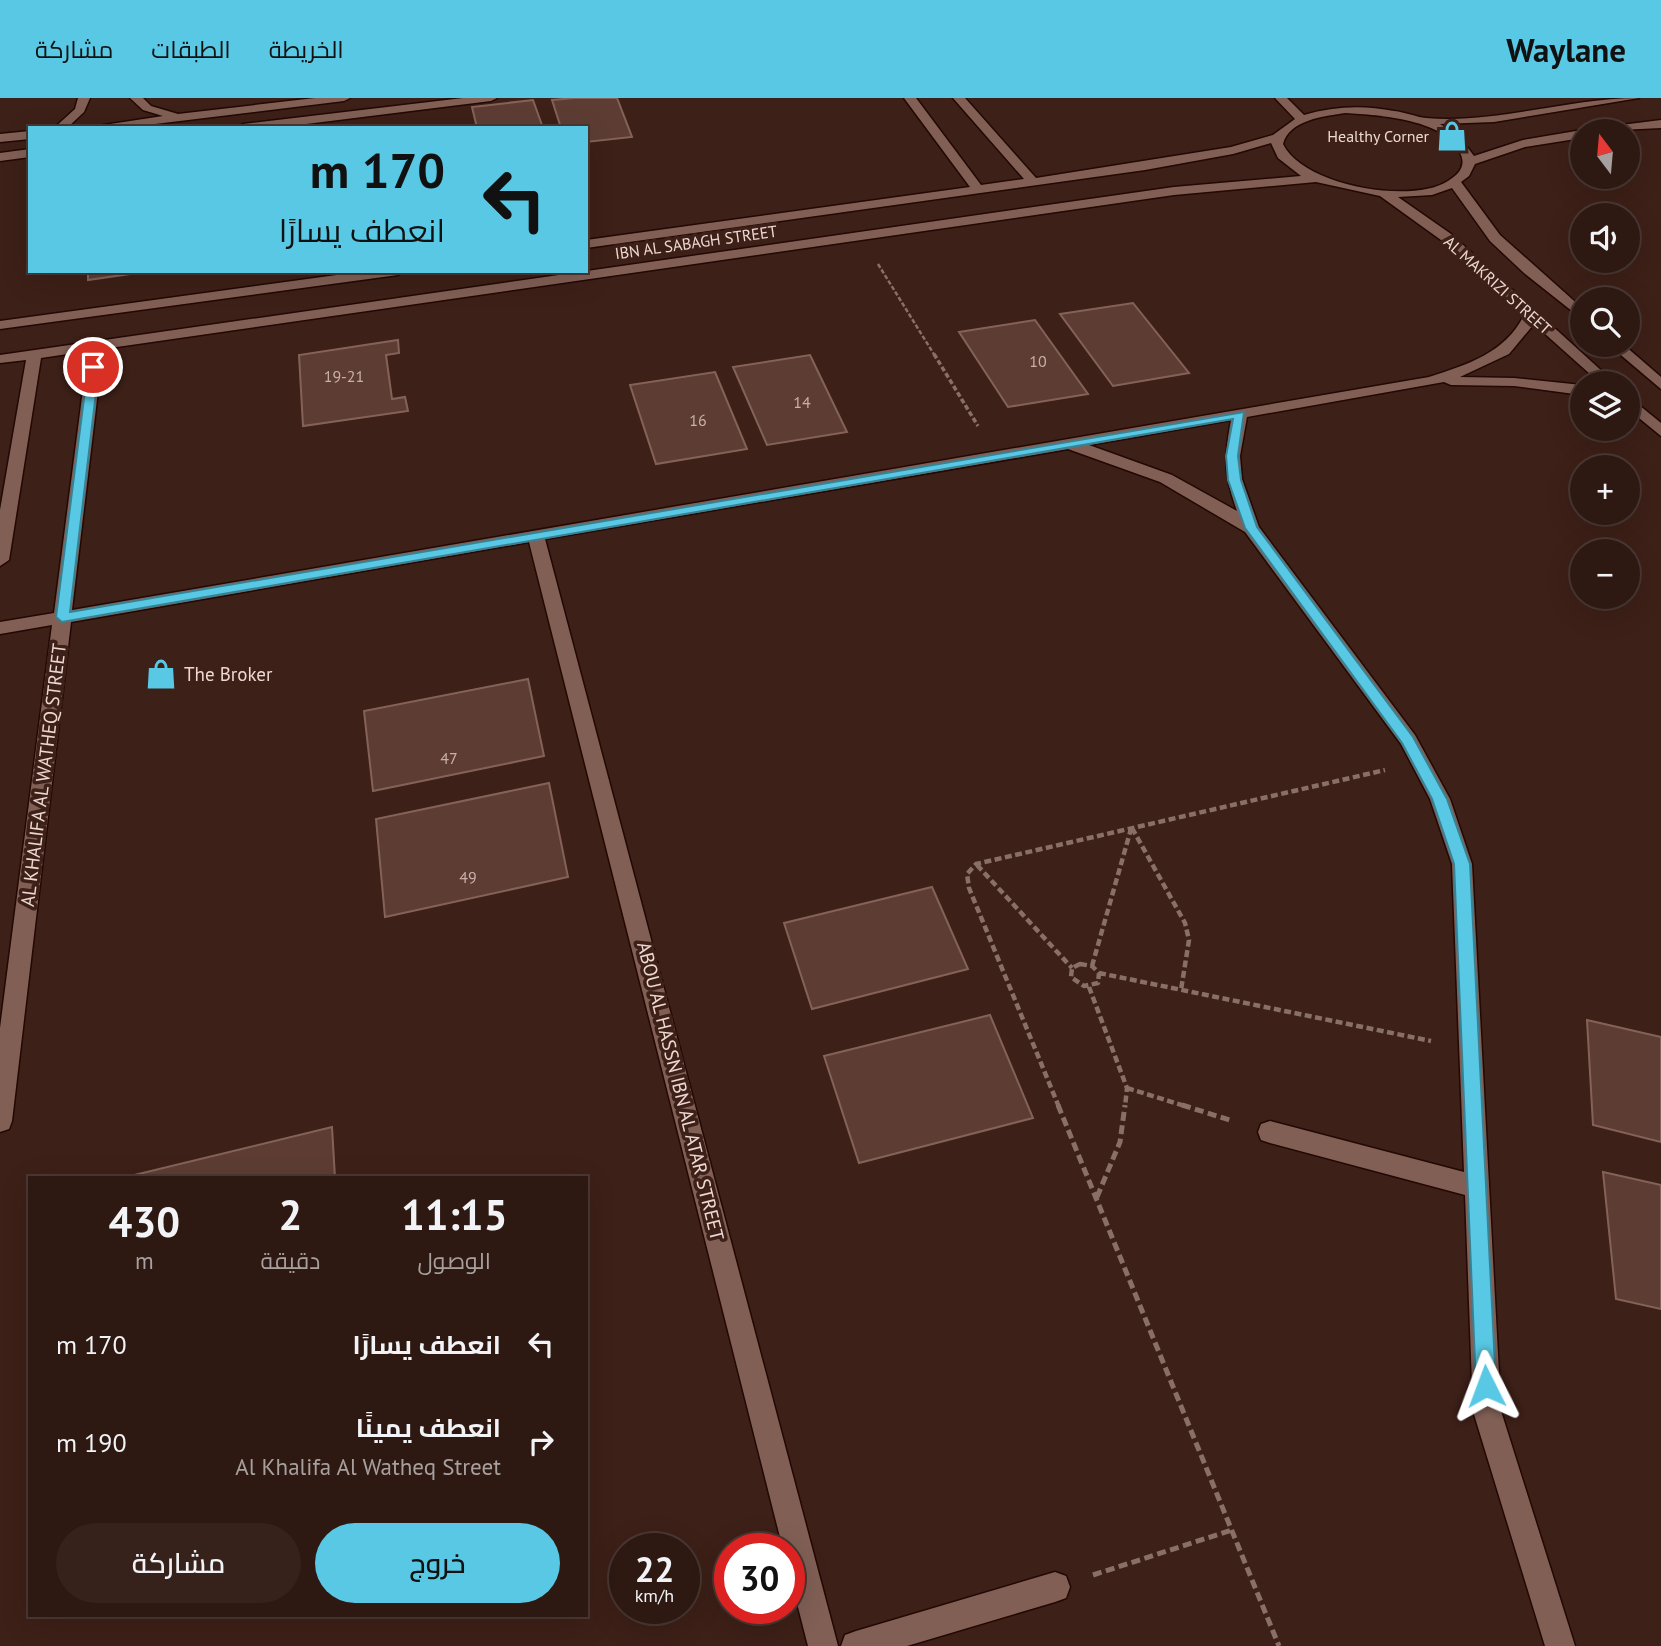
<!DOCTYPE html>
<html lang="ar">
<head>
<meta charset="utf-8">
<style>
	body { margin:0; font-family:"PT Sans",Cairo,sans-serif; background:#36211b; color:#f1f3f6; direction:rtl; height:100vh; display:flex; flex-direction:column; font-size:26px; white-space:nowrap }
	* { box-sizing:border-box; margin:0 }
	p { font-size:23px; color:#a7a09f }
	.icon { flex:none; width:38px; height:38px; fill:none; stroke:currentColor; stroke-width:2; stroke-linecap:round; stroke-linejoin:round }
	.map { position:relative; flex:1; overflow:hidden; direction:ltr }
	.panel { position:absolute; left:28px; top:1078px; width:560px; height:441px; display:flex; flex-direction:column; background:#2e1812; border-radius:0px; box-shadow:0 7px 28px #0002,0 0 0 2px #493732; direction:rtl }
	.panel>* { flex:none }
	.guide { position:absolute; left:28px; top:28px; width:560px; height:147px; border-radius:0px; box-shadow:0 7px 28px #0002,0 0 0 2px #493732; direction:rtl; background:#58c8e4; color:#111; overflow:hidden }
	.needle { width:46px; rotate:344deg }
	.controls { position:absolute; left:1570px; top:21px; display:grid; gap:14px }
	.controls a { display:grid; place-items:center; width:70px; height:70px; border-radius:50%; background:#2e1812; box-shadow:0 7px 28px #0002,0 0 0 2px #493732; font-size:35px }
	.speed { position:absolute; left:609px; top:1435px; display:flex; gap:14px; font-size:35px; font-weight:700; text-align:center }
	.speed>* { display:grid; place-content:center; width:91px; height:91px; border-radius:50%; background:#2e1812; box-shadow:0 7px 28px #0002,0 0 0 2px #493732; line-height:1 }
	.speed small { font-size:18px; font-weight:400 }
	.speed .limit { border:10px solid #d22; background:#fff; color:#111 }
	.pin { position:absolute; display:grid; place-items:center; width:60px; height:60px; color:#fff; margin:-30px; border:4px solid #fff; border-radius:50%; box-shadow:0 2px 7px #0007 }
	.me { position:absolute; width:77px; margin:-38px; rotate:357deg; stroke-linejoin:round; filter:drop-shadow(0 0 5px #0008) }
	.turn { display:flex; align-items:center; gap:24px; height:147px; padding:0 28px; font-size:32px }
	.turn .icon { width:91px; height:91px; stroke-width:2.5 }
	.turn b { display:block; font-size:49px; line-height:60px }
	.eta { display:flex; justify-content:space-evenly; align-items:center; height:119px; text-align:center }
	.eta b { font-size:42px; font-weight:600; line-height:49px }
	.primary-button { display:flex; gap:14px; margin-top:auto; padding:14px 28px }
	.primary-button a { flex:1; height:80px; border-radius:42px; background:#58c8e4; color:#111; font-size:28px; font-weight:600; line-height:80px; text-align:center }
	.primary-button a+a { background:#36211b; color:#f1f3f6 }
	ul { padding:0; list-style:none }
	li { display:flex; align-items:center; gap:21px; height:98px; padding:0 28px }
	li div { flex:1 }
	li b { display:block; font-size:26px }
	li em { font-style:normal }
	header { display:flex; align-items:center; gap:42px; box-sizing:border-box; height:98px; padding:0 35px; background:#58c8e4; color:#111 }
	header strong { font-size:33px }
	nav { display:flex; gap:38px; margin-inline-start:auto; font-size:24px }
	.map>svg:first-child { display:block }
</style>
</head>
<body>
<header>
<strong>Waylane</strong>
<nav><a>الخريطة</a><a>الطبقات</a><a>مشاركة</a></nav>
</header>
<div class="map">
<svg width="1661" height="1548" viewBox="0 0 1661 1548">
	<rect width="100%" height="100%" fill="#3d2018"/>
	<path fill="#5d3d33" stroke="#856258" stroke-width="2" d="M574 0H617L632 39 586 44V30H561L552 2Z
		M533 2 543 30H477L472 9Z
		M88 173H151L88 182Z
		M1133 205 1189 275 1113 288 1060 216Z
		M1035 222 1088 296 1008 309 959 234Z
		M398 242 399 255 386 257 392 301 405 299 408 313 303 328 299 257Z
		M810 257 847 334 767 347 733 269Z
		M715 274 747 351 656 366 630 287Z
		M528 581 544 658 373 693 364 613Z
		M549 685 568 779 385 819 376 721Z
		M932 789 968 871 812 911 784 825Z
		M990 917 1033 1020 859 1065 824 958Z
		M1587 922 1661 939V1044L1593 1027Z
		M332 1029 335 1080H122Z
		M1603 1074 1661 1087V1211L1616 1201Z"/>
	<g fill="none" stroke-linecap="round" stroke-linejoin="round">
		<g stroke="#230803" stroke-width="3">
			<path id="minor" d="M78 0H90L84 14 67 30H54L75 11Z
				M130 0H143L151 8 178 16 315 0H350L344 3 122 30H84L163 18 143 12Z
				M463 0H497L491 3 274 30H237L243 26Z
				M904 0H916L981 87 1024 81 953 0H965L1036 80 1231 49 1273 37 1295 21 1275 0H1287L1304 17C1334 8 1364 7 1394 13 1405 14 1416 19 1426 20 1497 26 1568 0 1639 0L1494 24 1440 26 1458 37 1474 58 1523 42 1582 32 1585 33H1582V40L1525 49 1475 66 1469 78 1461 84 1500 137 1582 210V221L1524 175 1490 143 1452 90 1432 97 1398 99 1451 136 1615 285H1600L1534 226 1509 256 1460 279 1514 280 1582 287V297L1514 288 1451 287 1444 284 1247 319 1240 358 1242 381 1259 429 1415 637 1450 701 1472 766 1501 1313 1575 1548H1545L1473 1313 1465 1097 1270 1045 1261 1042 1258 1034 1261 1026 1270 1023 1464 1074 1452 766 1430 701 1401 646 1245 434 1160 384 1068 351 545 441 838 1548H808L789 1474V1451H783L529 444 71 524 12 1023 9 1031 0 1034V930L52 527 0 536V524L54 515 88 253 41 260 9 462 0 468V412L26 262 0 265V257L1174 89 1301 78 1278 60 1271 45 1233 56 1145 72 586 150V142L970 89ZM1346 15C1378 17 1448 21 1461 57 1466 69 1458 77 1448 83 1411 107 1302 87 1283 46 1289 22 1324 18 1346 15ZM1316 84 1380 98 1441 142 1524 217C1506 255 1466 267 1429 279L72 512 103 251 1174 97ZM1231 322C1224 360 1224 376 1237 413L1172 377 1089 347Z
				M1661 22V30L1599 33 1605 29Z
				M30 33V41L0 44V36Z
				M30 51V59L0 63V55Z
				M366 173H405L398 177 0 231V223Z
				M1609 247H1624L1661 279V291Z
				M1628 298 1661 325V338L1628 311Z
				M1055 1474 1066 1478 1070 1489 1066 1500 1055 1504 907 1548H841L845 1537 856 1533Z"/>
		</g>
		<path stroke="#886f67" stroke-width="2.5" stroke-dasharray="4.5 2" stroke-linecap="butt" d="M878 166 935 258"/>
		<path stroke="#886f67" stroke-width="3.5" stroke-dasharray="5 2.5" stroke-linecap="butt" d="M934 256 978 328"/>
		<path stroke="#886f67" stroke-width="4.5" stroke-dasharray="7 3.5" stroke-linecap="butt" d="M1132 730 1185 825 1189 842 1181 892
			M977 767 1072 870
			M1080 866 1092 868 1099 875 1098 885 1084 888 1071 879 1072 870Z
			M1092 868 1131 731
			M1099 875 1431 943
			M1089 889 1127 990 1125 1009
			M1127 990 1188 1009
			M1059 1009 969 790 967 776 976 766 1385 672"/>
		<path stroke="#886f67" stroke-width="5" stroke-dasharray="9 4.5" stroke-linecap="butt" d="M1058 1007 1279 1548
			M1182 1007 1233 1023
			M1097 1099 1120 1044 1125 1007
			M1093 1477 1232 1432"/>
		<use href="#minor" fill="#815f55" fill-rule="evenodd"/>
	</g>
	<path fill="#58c8e4" stroke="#398294" stroke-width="2" d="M93 265 99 269 70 514 1244 314 1238 358 1241 382 1257 429 1413 639 1447 701 1470 766 1496 1288 1493 1295 1486 1298 1479 1295 1476 1288 1454 766 1432 701 1402 645 1245 430 1228 382 1226 358 1233 321 62 524 56 519 88 269Z"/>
	<defs>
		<g id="shop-bare" transform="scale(2.415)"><path d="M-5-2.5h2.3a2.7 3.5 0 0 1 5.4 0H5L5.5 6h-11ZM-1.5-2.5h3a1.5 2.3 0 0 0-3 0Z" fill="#58c8e4" stroke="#3d2018" stroke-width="2.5" paint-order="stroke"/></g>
	</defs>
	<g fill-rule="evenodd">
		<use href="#shop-bare" x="1452" y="38"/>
		<use href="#shop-bare" x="161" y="576"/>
	</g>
	<g text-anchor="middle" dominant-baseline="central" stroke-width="7" stroke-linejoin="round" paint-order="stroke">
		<g font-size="16" fill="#edd8d2" stroke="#3d2018" text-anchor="end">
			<text x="1429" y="38">Healthy Corner</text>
		</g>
		<g font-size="16" fill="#edd8d2" stroke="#3d2018">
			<text transform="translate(696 144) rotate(-8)">IBN AL SABAGH STREET</text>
			<text transform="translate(1498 187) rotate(42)">AL MAKRIZI STREET</text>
		</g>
		<g font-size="16" fill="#c9b1aa">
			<text x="1038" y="263">10</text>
			<text x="344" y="278">19-21</text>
			<text x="802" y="304">14</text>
			<text x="698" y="322">16</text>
			<text x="449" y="660">47</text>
			<text x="468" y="779">49</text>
		</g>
		<g font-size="19" fill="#edd8d2" stroke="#3d2018" text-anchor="start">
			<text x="184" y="576">The Broker</text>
		</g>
		<g font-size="19" fill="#edd8d2" stroke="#3d2018">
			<text transform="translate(43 677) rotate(-83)">AL KHALIFA AL WATHEQ STREET</text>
			<text transform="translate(681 993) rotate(76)">ABOU AL HASSN IBN AL ATAR STREET</text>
		</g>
	</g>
</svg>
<div class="controls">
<a><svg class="needle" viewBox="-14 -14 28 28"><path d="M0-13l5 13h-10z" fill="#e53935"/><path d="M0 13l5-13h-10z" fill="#a7a09f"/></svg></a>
<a><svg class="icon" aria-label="sound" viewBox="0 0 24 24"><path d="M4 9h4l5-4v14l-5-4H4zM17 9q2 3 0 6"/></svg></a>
<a><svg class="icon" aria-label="search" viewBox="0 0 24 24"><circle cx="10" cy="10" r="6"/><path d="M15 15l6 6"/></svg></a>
<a><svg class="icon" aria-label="layers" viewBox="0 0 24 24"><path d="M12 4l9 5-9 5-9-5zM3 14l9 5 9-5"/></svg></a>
<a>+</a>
<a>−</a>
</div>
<div class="speed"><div>22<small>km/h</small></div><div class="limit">30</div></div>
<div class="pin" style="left:93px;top:269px;background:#d93025"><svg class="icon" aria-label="arrive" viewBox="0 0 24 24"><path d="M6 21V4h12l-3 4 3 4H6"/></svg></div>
<svg class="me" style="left:1486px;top:1288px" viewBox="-20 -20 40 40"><path d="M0-17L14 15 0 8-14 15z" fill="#58c8e4" stroke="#fff" stroke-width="4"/></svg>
<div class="guide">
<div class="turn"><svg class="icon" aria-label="left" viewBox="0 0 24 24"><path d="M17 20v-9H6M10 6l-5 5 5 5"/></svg><div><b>170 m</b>انعطف يسارًا</div></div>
</div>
<section class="panel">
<div class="eta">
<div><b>11:15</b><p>الوصول</p></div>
<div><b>2</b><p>دقيقة</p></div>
<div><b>430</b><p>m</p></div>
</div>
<ul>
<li><svg class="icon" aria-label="left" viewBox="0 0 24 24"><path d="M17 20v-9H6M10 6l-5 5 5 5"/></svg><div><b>انعطف يسارًا</b></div><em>170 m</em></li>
<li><svg class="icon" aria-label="right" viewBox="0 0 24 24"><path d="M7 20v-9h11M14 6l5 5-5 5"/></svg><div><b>انعطف يمينًا</b><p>Al Khalifa Al Watheq Street</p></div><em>190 m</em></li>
</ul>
<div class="primary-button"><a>خروج</a><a>مشاركة</a></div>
</section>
</div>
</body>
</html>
